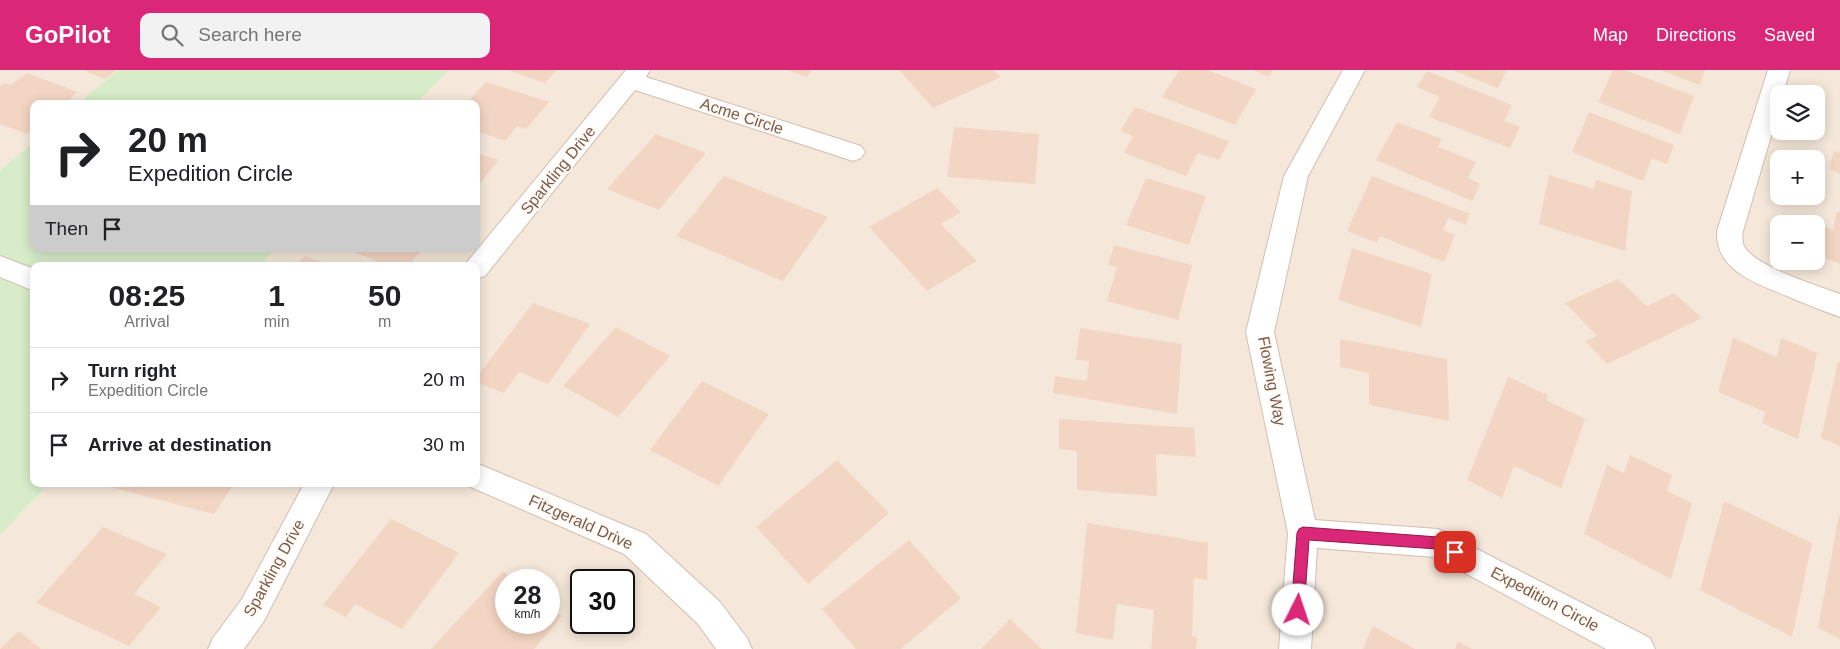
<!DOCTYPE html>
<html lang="en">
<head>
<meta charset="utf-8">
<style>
	body { margin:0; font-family:Arial,sans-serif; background:#f2f2f2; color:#202124; height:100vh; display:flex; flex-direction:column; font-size:19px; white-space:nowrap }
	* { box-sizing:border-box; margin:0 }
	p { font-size:16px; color:#757577 }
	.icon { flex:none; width:28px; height:28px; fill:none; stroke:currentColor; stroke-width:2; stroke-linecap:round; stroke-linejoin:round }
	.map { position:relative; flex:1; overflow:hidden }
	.details { position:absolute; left:30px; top:192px; width:450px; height:225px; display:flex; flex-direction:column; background:#fff; border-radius:10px; box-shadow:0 2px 12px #0003 }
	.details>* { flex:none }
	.guide { position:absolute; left:30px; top:30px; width:450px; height:152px; border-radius:10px; box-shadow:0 2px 12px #0003; background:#fff; color:#202124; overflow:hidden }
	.buttons { position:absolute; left:1770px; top:15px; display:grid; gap:10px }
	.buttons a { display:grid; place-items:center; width:55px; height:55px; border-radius:10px; background:#fff; box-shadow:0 2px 12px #0003; font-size:25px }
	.speed { position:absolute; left:495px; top:499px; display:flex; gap:10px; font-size:25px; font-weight:700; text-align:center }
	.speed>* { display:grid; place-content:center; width:65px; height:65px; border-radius:50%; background:#fff; box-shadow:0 2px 12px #0003; line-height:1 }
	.speed small { font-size:12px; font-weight:400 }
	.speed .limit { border:2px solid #111; border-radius:8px; background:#fff; color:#111 }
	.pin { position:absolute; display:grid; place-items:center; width:42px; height:42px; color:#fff; margin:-21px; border-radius:10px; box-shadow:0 2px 8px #0006 }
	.me { position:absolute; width:55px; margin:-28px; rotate:4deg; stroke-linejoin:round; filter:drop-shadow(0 0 4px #0008) }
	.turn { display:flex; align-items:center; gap:18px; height:105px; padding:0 15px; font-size:22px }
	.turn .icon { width:65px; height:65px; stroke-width:2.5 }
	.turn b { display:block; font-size:35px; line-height:42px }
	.then { display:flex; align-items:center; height:48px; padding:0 15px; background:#0003; gap:10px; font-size:19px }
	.eta { display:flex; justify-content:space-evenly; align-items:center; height:85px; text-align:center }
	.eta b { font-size:30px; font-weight:700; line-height:35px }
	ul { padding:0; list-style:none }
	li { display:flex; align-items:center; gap:15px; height:65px; padding:0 15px; border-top:1px solid #e0e0e0 }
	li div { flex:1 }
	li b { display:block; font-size:19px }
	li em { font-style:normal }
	header { display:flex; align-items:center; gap:30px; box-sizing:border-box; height:70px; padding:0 25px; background:#db2777; color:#fff }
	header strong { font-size:24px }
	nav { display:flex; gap:28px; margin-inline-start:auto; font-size:18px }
	.search { width:350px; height:45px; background:#f2f2f2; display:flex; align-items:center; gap:12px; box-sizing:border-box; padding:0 18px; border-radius:10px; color:#757577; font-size:19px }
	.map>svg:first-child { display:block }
</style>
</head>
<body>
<header>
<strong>GoPilot</strong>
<div class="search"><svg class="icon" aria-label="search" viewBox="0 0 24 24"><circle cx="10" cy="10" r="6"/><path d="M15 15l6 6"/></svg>Search here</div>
<nav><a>Map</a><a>Directions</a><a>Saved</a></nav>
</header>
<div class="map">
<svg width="1840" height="579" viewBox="0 0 1840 579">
	<rect width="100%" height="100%" fill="#fdf6ec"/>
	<path fill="#f5e8da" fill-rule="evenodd" d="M0 0H142L101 34H34V89L0 117Z
		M449 0H1840V579H0V465L49 414H476V196H259L276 179H476V34H416ZM1779 24H1816V61H1779ZM1779 89H1816V126H1779ZM1779 154H1816V191H1779ZM506 510H549V552H506ZM581 510H624V552H581Z"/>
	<path fill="#d8ecc9" d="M118 0H449L416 34H78Z
		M34 72V179H276L259 196H34V414H49L0 465V100Z"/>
	<path fill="#f3d5c3" d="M83 0H116L105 9Z
		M507 0H557L545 13Z
		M787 0H812L807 7Z
		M899 0H994L1001 7 933 38Z
		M1179 0H1208L1256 19 1235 55 1162 27Z
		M1253 0H1273L1269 7Z
		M1452 0H1507L1498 18Z
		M1613 0H1625L1694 26 1680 64 1598 32Z
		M1660 0H1705L1700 15Z
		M1427 1 1512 35 1504 51 1520 57 1510 78 1429 47 1440 27 1417 17Z
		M27 3 78 22 63 34H34V58L26 64 0 54V16L4 13 11 15Z
		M486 12 549 32 526 59 517 56 505 71 476 61V34H466Z
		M1135 37 1229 71 1219 90 1198 83 1186 106 1124 83 1133 66 1120 61Z
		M1589 42 1674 75 1667 94 1652 88 1643 111 1572 82Z
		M1397 52 1442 69 1438 77 1476 92 1468 108 1480 114 1472 131 1376 90Z
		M954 57 1039 64 1035 114 947 107Z
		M656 64 706 83 659 140 607 119Z
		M1834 81 1840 83V104L1829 99Z
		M476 83 499 90 476 118Z
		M1549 105 1594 119 1596 110 1632 121 1625 181 1539 154Z
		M724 106 828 147 783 211 676 166Z
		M1372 106 1470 144 1466 155 1448 148 1443 160 1455 165 1444 192 1380 166 1377 173 1347 161Z
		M1146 108 1206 126 1189 175 1126 155Z
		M937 118 961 142 941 154 977 191 927 221 869 157Z
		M1837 141 1840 142V194L1816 185V153L1833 160Z
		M1114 175 1192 195 1178 250 1107 231 1117 197 1108 195Z
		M1352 178 1432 204 1421 257 1338 230Z
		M346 179H423L408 196H389Z
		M305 186 330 196H295Z
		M1618 209 1647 236 1674 223 1702 248 1607 294 1585 271 1597 266 1565 233Z
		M533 233 590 254 548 314 519 302 504 323 476 312V308Z
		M616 257 670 286 618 347 563 316Z
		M1080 258 1182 274 1177 344 1053 323 1055 306 1087 311 1089 291 1076 290Z
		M1733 268 1777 287 1781 268 1817 283 1798 369 1762 353 1765 342 1718 322Z
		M1340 269 1447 289 1449 351 1369 335V303L1340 297Z
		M1838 292 1840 293V376L1821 368Z
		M1508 307 1548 325 1546 330 1585 349 1561 418 1514 396 1502 428 1467 410Z
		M702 311 769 344 718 416 650 380Z
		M1059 349 1194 358 1196 387 1156 384 1157 426 1077 420V381L1059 379Z
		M1630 385 1672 405 1667 421 1692 433 1671 509 1584 464 1607 395 1624 403Z
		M837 390 889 443 808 514 756 457Z
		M112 414H234L214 444 110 417Z
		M1724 431 1812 473 1792 567 1700 520Z
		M1839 445H1840V569L1818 558Z
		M391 449 459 483 402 559 355 534 346 547 323 535Z
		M1087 453 1208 473 1207 510 1194 508 1192 566 1197 567 1196 579H1151L1154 540 1117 534 1113 570 1076 563Z
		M103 457 167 484 134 524 161 537 129 576 36 533Z
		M909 470 961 528 901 579H856L822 539Z
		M503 501 514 510H506V552H549V536L562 546 534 579H431Z
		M1010 549 1042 579H981Z
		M1373 556 1415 579H1363Z
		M19 561 41 579H0Z
		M1458 571 1472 579H1455Z"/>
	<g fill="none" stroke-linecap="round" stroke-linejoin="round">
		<g stroke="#d1beb0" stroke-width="2">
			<path id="minor" d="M626 0H650L646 7 861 76 865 82 861 88 853 91 635 20 485 206 476 209V196H464L467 192Z
				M1343 0H1365L1308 106 1274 262 1315 450 1438 459 1650 568 1655 579H1606L1435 487 1317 478 1311 579H1279L1288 463 1246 262 1284 106Z
				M1768 0H1790L1783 24H1779V39L1743 161C1742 166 1742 172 1744 176 1754 196 1818 216 1840 224V247C1823 241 1806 234 1789 227 1759 214 1715 202 1717 161Z
				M0 186 34 199V221L0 207Z
				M476 393 646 464 720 532 747 568 752 579H716L698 554 624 484 466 415 465 414H476Z
				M304 414H334L264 551 244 579H208L213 568 242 529Z"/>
		</g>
		<use href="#minor" fill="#fff" fill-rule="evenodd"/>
	</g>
	<path fill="#db2777" stroke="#8e194d" d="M1303 457 1438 467 1460 477 1461 482 1460 486 1455 488 1437 479 1309 470 1304 540 1302 545 1298 547 1293 545 1291 540 1297 463 1299 459Z"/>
	<g text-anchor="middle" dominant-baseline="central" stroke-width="4" stroke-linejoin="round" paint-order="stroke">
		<g font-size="16" fill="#7a5c4d" stroke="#fffaf3">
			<text transform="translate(742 46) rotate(18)">Acme Circle</text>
			<text transform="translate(558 100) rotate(-51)">Sparkling Drive</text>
			<text transform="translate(1272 311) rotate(79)">Flowing Way</text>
			<text transform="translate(581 452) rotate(24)">Fitzgerald Drive</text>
			<text transform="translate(274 498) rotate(-61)">Sparkling Drive</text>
			<text transform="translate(1545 529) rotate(28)">Expedition Circle</text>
		</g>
	</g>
</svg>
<div class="buttons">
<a><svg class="icon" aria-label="layers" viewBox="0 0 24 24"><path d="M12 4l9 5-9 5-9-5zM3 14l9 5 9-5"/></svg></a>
<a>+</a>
<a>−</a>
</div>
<div class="speed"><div>28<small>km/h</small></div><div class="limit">30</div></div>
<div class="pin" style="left:1455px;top:482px;background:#d93025"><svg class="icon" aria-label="arrive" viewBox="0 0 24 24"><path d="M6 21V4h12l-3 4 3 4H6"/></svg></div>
<svg class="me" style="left:1298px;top:540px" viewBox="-20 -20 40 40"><circle r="19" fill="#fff"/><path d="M0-13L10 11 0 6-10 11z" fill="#db2777"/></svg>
<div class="guide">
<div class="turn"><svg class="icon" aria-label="right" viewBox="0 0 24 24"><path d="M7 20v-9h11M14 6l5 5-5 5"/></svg><div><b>20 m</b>Expedition Circle</div></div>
<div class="then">Then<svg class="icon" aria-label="arrive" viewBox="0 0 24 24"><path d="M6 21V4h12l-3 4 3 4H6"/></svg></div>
</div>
<section class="details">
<div class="eta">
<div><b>08:25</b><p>Arrival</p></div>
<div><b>1</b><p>min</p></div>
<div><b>50</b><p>m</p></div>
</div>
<ul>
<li><svg class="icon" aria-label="right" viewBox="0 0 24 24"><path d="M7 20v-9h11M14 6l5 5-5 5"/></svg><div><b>Turn right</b><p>Expedition Circle</p></div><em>20 m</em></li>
<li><svg class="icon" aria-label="arrive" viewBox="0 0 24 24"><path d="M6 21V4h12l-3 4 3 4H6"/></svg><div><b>Arrive at destination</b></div><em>30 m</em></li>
</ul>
</section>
</div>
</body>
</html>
